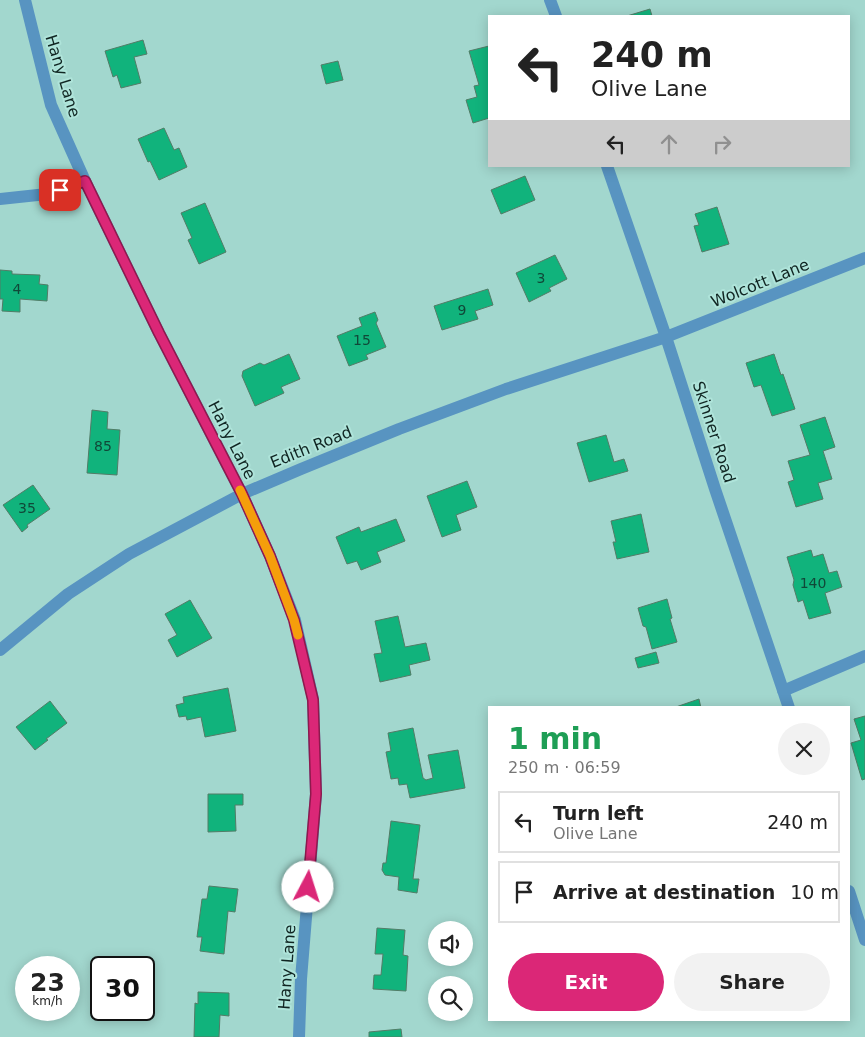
<!DOCTYPE html>
<html lang="en">
<head>
<meta charset="utf-8">
<style>
	body { margin:0; font-family:"DejaVu Sans",sans-serif; background:#f2f2f2; color:#222; height:100vh; display:flex; flex-direction:column; font-size:19px; white-space:nowrap }
	* { box-sizing:border-box; margin:0 }
	p { font-size:16px; color:#767676 }
	.icon { flex:none; width:28px; height:28px; fill:none; stroke:currentColor; stroke-width:2; stroke-linecap:round; stroke-linejoin:round }
	.map { position:relative; flex:1; overflow:hidden }
	.drawer { position:absolute; left:488px; top:706px; width:362px; height:315px; display:flex; flex-direction:column; background:#fff; border-radius:0px; box-shadow:0 2px 12px #0003 }
	.drawer>* { flex:none }
	.hud { position:absolute; left:488px; top:15px; width:362px; height:152px; border-radius:0px; box-shadow:0 2px 12px #0003; background:#fff; color:#222; overflow:hidden }
	.controls { position:absolute; left:428px; top:921px; display:grid; gap:10px }
	.controls a { display:grid; place-items:center; width:45px; height:45px; border-radius:50%; background:#fff; box-shadow:0 2px 12px #0003; font-size:25px }
	.speed { position:absolute; left:15px; top:956px; display:flex; gap:10px; font-size:25px; font-weight:700; text-align:center }
	.speed>* { display:grid; place-content:center; width:65px; height:65px; border-radius:50%; background:#fff; box-shadow:0 2px 12px #0003; line-height:1 }
	.speed small { font-size:12px; font-weight:400 }
	.speed .limit { border:2px solid #111; border-radius:8px; background:#fff; color:#111 }
	.pin { position:absolute; display:grid; place-items:center; width:42px; height:42px; color:#fff; margin:-21px; border-radius:10px; box-shadow:0 2px 8px #0006 }
	.me { position:absolute; width:55px; margin:-28px; rotate:5deg; stroke-linejoin:round; filter:drop-shadow(0 0 4px #0008) }
	.turn { display:flex; align-items:center; gap:18px; height:105px; padding:0 20px; font-size:22px }
	.turn .icon { width:65px; height:65px; stroke-width:2.5 }
	.turn b { display:block; font-size:35px; line-height:42px }
	.lanes { display:flex; align-items:center; height:48px; padding:0 20px; background:#0003; justify-content:center; gap:25px; direction:ltr }
	.lanes .off { opacity:.35 }
	.round { display:grid; place-items:center; flex:none; width:52px; height:52px; border-radius:26px; background:#f2f2f2 }
	.headline { display:flex; align-items:center; justify-content:space-between; height:85px; padding:0 20px }
	h1 { font-size:30px; font-weight:800; line-height:38px; color:#1e9e55 }
	.action { display:flex; gap:10px; margin-top:auto; padding:10px 20px }
	.action a { flex:1; height:58px; border-radius:30px; background:#db2777; color:#fff; font-size:20px; font-weight:800; line-height:58px; text-align:center }
	.action a+a { background:#f2f2f2; color:#222 }
	ul { padding:0; list-style:none }
	li { display:flex; align-items:center; gap:15px; height:62px; margin:0 10px 8px; padding:0 10px; border:2px solid #e0e0e0; border-radius:0px }
	li div { flex:1 }
	li b { display:block; font-size:19px }
	li em { font-style:normal }
	.map>svg:first-child { display:block }
</style>
</head>
<body>
<div class="map">
<svg width="865" height="1037" viewBox="0 0 865 1037">
	<rect width="100%" height="100%" fill="#a2d7ce"/>
	<path fill="#11b37c" stroke="#527c67" d="M650 9 652 16H627Z
		M143 40 147 54 134 57 141 83 121 88 117 75 113 77 105 51Z
		M489 46V118L473 123 466 100 477 97 474 86 479 85 469 51Z
		M338 61 343 80 326 84 321 65Z
		M164 128 174 150 179 148 187 167 159 180 150 161 148 162 138 139Z
		M525 176 535 200 501 214 491 190Z
		M205 203 226 252 199 264 188 240 192 238 181 213Z
		M717 207 729 244 702 252 694 226 699 225 695 214Z
		M555 255 567 279 549 288 551 291 529 302 516 273Z
		M0 270 12 271V274L40 275 39 284 48 285 47 301 20 299V312L2 311 3 299H0Z
		M488 289 493 305 475 311 478 319 442 330 434 306Z
		M375 312 378 320 376 323 386 347 366 355 368 359 349 366 337 336 362 326 359 318Z
		M289 354 300 379 281 387 284 393 255 406 242 376 243 371 260 363 264 365Z
		M774 354 781 375 783 374 795 409 772 416 761 385 754 387 746 363Z
		M92 410 108 412 107 429 120 430 117 475 87 473Z
		M825 417 835 447 823 451 832 479 818 483 823 499 796 507 788 482 794 480 788 461 810 455 800 425Z
		M606 435 614 462 624 459 628 471 589 482 577 443Z
		M467 481 477 507 456 515 461 530 442 537 427 496Z
		M33 485 50 509 27 525 28 527 22 532 3 505Z
		M641 514 649 552 617 559 613 542H616L611 521Z
		M396 519 405 541 377 552 381 562 361 570 357 561 347 564 336 537 359 527 361 532Z
		M811 550 813 557 823 554 829 573 837 571 842 587 825 593 831 613 809 619 803 600 798 602 793 585 794 580 787 557Z
		M667 599 672 618 670 619 677 642 652 649 646 627 643 626 638 608Z
		M190 600 212 638 177 657 168 640 177 635 165 614Z
		M398 616 405 647 426 643 430 660 409 665 411 675 380 682 374 654 382 653 375 621Z
		M656 652 659 663 638 668 635 658Z
		M228 688 236 731 205 737 201 717 187 720 186 716 179 717 176 705 184 703 183 697Z
		M699 699 701 708H673Z
		M50 701 67 723 46 739 48 740 35 750 16 727Z
		M865 716V779L862 780 851 743 861 740 854 719Z
		M413 728 423 778 426 780 433 778 428 755 458 750 465 788 410 798 407 784 399 785 398 778 391 779 386 752 391 751 388 733Z
		M208 794H243V805H235L236 831 208 832Z
		M391 821 420 825 413 879H419L417 893 398 890 399 877 385 875 382 870 383 863H386Z
		M209 886 238 889 235 912 228 911 224 954 200 951 202 937H197L202 899H207Z
		M377 928 405 930 403 955 408 956 406 991 373 989 374 975H381L383 954H375Z
		M198 992 229 993V1016L220 1015 219 1037H194L195 1003 198 1004Z
		M401 1029 402 1037H369V1032Z"/>
	<g fill="none" stroke-linecap="round" stroke-linejoin="round">
		<path stroke="#5894c1" stroke-width="12" d="M25 0 51 105 85 181 159 333 242 494 270 556 295 620 313 699 316 794 301 979 299 1037
			M550 0 556 16
			M607 166 666 337 715 489 789 708
			M0 199 47 194 85 181
			M0 650 68 594 129 554 242 494 301 469 399 429 506 389 666 337 865 258
			M783 691 865 656
			M849 891 865 940"/>
	</g>
	<g fill="none" stroke-linecap="round" stroke-linejoin="round">
		<g stroke="#8e194d" stroke-width="12">
			<path id="route" d="M60 190 85 181 159 333 242 494 270 556 294 620 313 700 316 794 308 887"/>
		</g>
		<use href="#route" stroke="#db2777" stroke-width="9"/>
		<path stroke="#f59e0b" stroke-width="9" d="M240 490 270 556 294 620 298 635"/>
	</g>
	<g text-anchor="middle" dominant-baseline="central" stroke-width="4" stroke-linejoin="round" paint-order="stroke">
		<g font-size="14" fill="#104838">
			<text x="541" y="278">3</text>
			<text x="17" y="289">4</text>
			<text x="462" y="310">9</text>
			<text x="362" y="340">15</text>
			<text x="103" y="446">85</text>
			<text x="27" y="508">35</text>
			<text x="813" y="583">140</text>
		</g>
		<g font-size="16" fill="#102522" stroke="#afe4da">
			<text transform="translate(63 76) rotate(73)">Hany Lane</text>
			<text transform="translate(760 283) rotate(-22)">Wolcott Lane</text>
			<text transform="translate(714 432) rotate(72)">Skinner Road</text>
			<text transform="translate(232 440) rotate(63)">Hany Lane</text>
			<text transform="translate(311 447) rotate(-22)">Edith Road</text>
			<text transform="translate(287 967) rotate(-86)">Hany Lane</text>
		</g>
	</g>
</svg>
<div class="controls">
<a><svg class="icon" aria-label="sound" viewBox="0 0 24 24"><path d="M4 9h4l5-4v14l-5-4H4zM17 9q2 3 0 6"/></svg></a>
<a><svg class="icon" aria-label="search" viewBox="0 0 24 24"><circle cx="10" cy="10" r="6"/><path d="M15 15l6 6"/></svg></a>
</div>
<div class="speed"><div>23<small>km/h</small></div><div class="limit">30</div></div>
<div class="pin" style="left:60px;top:190px;background:#d93025"><svg class="icon" aria-label="arrive" viewBox="0 0 24 24"><path d="M6 21V4h12l-3 4 3 4H6"/></svg></div>
<svg class="me" style="left:308px;top:887px" viewBox="-20 -20 40 40"><circle r="19" fill="#fff"/><path d="M0-13L10 11 0 6-10 11z" fill="#db2777"/></svg>
<div class="hud">
<div class="turn"><svg class="icon" aria-label="left" viewBox="0 0 24 24"><path d="M17 20v-9H6M10 6l-5 5 5 5"/></svg><div><b>240 m</b>Olive Lane</div></div>
<div class="lanes"><svg class="icon" aria-label="left" viewBox="0 0 24 24"><path d="M17 20v-9H6M10 6l-5 5 5 5"/></svg><svg class="icon off" aria-label="ahead" viewBox="0 0 24 24"><path d="M12 20V5M6 11l6-6 6 6"/></svg><svg class="icon off" aria-label="right" viewBox="0 0 24 24"><path d="M7 20v-9h11M14 6l5 5-5 5"/></svg></div>
</div>
<section class="drawer">
<div class="headline"><div><h1>1 min</h1><p>250 m · 06:59</p></div><a class="round"><svg class="icon" aria-label="close" viewBox="0 0 24 24"><path d="M6 6l12 12M18 6L6 18"/></svg></a></div>
<ul>
<li><svg class="icon" aria-label="left" viewBox="0 0 24 24"><path d="M17 20v-9H6M10 6l-5 5 5 5"/></svg><div><b>Turn left</b><p>Olive Lane</p></div><em>240 m</em></li>
<li><svg class="icon" aria-label="arrive" viewBox="0 0 24 24"><path d="M6 21V4h12l-3 4 3 4H6"/></svg><div><b>Arrive at destination</b></div><em>10 m</em></li>
</ul>
<div class="action"><a>Exit</a><a>Share</a></div>
</section>
</div>
</body>
</html>
